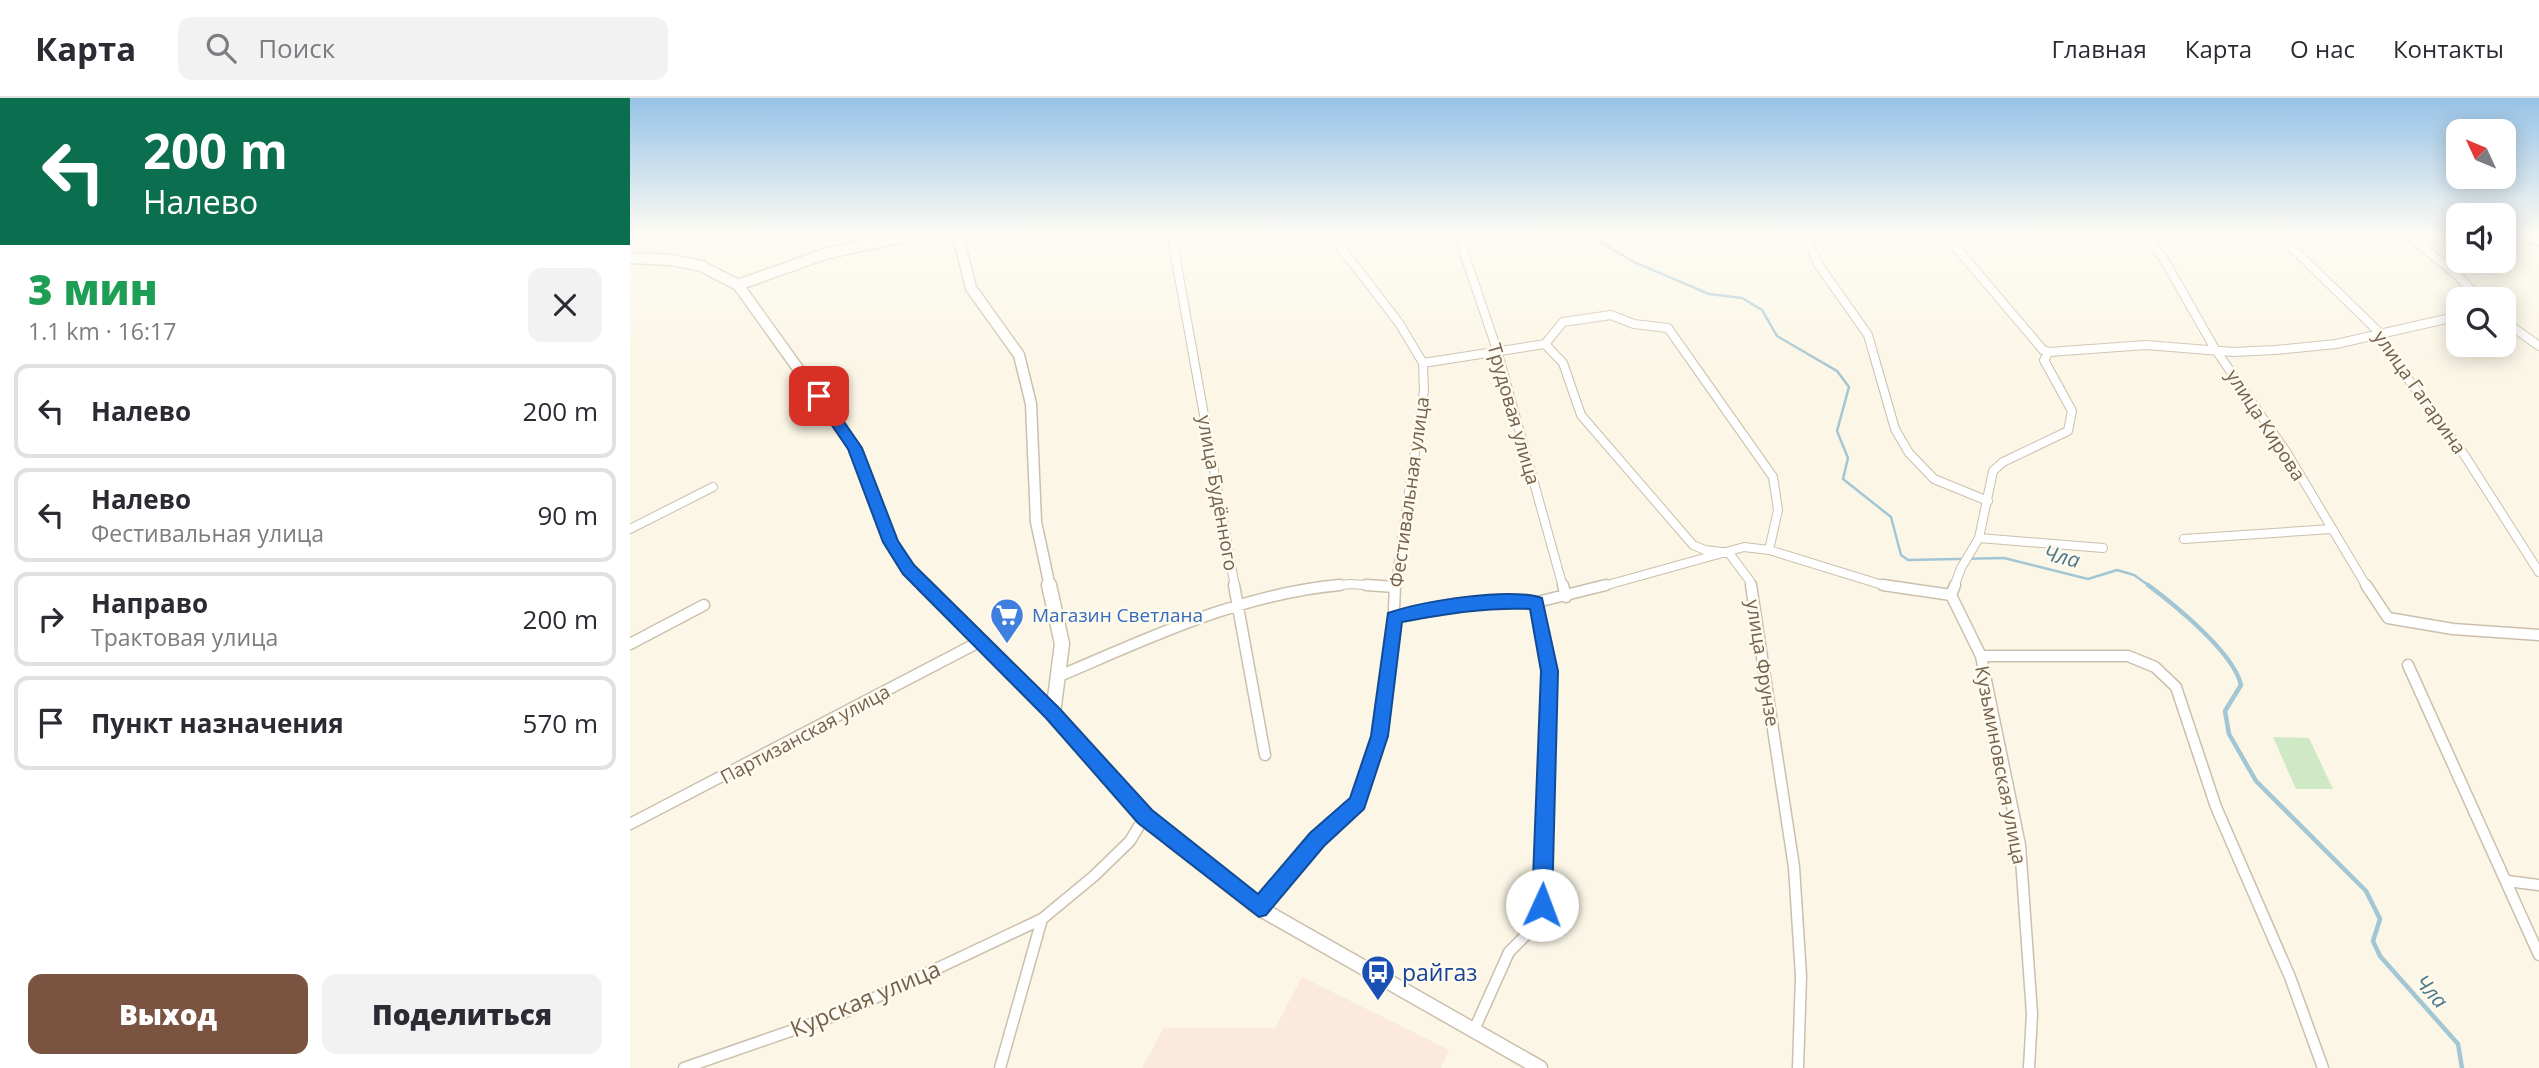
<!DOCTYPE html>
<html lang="ru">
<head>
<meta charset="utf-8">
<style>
	body { margin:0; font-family:"Open Sans",sans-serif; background:#f2f2f3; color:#2b2b33; height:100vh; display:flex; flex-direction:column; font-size:26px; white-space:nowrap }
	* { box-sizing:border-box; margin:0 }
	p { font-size:23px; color:#7c7c81 }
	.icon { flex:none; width:38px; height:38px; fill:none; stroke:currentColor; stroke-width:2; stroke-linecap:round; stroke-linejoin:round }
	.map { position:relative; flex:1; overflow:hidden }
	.sheet { display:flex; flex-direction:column; background:#fff; width:630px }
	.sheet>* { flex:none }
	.guide { background:#0b6e4f; color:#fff; overflow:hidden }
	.needle { width:46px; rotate:314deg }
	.controls { position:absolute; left:1816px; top:21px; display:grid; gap:14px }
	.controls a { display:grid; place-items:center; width:70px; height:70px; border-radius:14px; background:#fff; box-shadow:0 4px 18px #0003; font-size:35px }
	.pin { position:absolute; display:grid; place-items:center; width:60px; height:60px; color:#fff; margin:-30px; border-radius:14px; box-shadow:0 4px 10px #0006 }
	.me { position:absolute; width:77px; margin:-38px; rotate:2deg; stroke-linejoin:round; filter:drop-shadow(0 0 5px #0008) }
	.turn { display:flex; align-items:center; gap:24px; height:147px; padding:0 28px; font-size:32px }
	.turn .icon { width:91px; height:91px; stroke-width:2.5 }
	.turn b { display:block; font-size:49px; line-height:60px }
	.round { display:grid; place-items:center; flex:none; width:74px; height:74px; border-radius:14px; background:#f2f2f3 }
	.head { display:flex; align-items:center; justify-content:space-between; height:119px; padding:0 28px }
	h1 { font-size:42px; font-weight:800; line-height:52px; color:#1e9e55 }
	.button { display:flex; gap:14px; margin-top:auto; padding:14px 28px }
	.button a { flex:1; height:80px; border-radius:14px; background:#7b5441; color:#fff; font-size:28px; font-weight:800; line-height:80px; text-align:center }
	.button a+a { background:#f2f2f3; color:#2b2b33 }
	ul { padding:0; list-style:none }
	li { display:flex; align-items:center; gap:21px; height:94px; margin:0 14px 10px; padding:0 14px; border:4px solid #e1e1e2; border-radius:14px }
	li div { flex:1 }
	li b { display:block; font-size:26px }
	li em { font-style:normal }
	header { display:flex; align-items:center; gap:42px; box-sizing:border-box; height:98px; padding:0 35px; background:#fff; border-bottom:2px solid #e1e1e2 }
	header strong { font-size:33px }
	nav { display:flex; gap:38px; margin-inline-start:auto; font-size:24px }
	.search { width:490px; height:63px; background:#f2f2f3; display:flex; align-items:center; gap:18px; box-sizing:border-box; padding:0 24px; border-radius:14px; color:#7c7c81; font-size:26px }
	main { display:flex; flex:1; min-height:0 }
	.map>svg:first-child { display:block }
</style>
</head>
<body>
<header>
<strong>Карта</strong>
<div class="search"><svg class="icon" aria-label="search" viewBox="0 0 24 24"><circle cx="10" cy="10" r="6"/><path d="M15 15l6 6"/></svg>Поиск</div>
<nav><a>Главная</a><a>Карта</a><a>О нас</a><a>Контакты</a></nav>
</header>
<main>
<section class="sheet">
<div class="guide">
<div class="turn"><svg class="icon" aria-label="left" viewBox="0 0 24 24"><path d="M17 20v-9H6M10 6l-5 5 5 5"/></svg><div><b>200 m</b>Налево</div></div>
</div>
<div class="head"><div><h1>3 мин</h1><p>1.1 km · 16:17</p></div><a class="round"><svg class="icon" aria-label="close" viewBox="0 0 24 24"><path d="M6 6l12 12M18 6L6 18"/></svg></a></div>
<ul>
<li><svg class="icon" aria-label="left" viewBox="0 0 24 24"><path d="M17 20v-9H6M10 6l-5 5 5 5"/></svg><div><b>Налево</b></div><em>200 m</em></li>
<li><svg class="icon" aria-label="left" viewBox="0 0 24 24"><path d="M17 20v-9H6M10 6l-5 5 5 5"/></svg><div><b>Налево</b><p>Фестивальная улица</p></div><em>90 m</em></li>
<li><svg class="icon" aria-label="right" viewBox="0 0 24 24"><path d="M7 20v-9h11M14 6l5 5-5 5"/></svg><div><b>Направо</b><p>Трактовая улица</p></div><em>200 m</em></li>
<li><svg class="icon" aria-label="arrive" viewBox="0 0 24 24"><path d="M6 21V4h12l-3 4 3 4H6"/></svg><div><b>Пункт назначения</b></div><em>570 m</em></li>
</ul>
<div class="button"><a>Выход</a><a>Поделиться</a></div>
</section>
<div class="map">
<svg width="1909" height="970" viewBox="0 0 1909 970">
	<rect width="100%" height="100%" fill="#fbf6e6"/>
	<path fill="#fbe9db" d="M672 879 819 952 811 970H512L534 930H645Z"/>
	<path fill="#cfe8c6" d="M1643 639 1679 640 1703 691H1666Z"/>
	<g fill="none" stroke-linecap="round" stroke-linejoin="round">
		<path stroke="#a3c6d5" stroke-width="2.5" d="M959 134 968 143 1004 164 1079 196 1112 200 1132 212 1147 238 1207 273 1219 289 1207 333 1218 360 1213 381 1261 419 1271 457 1278 462 1374 460 1458 481 1487 472 1504 477 1521 489"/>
		<path stroke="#a3c6d5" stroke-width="4.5" d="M1518 487C1545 507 1604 555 1611 587L1595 613 1599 636 1626 683 1736 793 1750 821 1743 843 1750 858 1828 946 1832 970"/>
		<g stroke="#ccbfad" stroke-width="10">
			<path id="minor-far1" d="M541 134 605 489
				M699 134 769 225 793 265 794 293 765 489
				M827 134 867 252 933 489
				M1175 134 1188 166 1238 237 1265 331 1279 355 1304 381 1358 403
				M1313 134 1413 252 1419 254
				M1514 134 1533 160 1585 251 1657 355 1737 489
				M1646 134 1752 237 1753 247 1835 358 1909 474
				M1774 134 1826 176 1850 201
				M1874 223 1909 248
				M915 246 933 265 951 317 1063 447 1075 452 1099 455 1120 483 1121 489
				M793 265 915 246 933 224 981 217 1004 226 1038 230 1143 379 1148 412 1139 452
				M0 431 83 389
				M1349 440 1473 450
				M1554 441 1701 431
				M689 489 721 486 764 489
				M970 489 1114 449 1139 452 1259 489
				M1324 489 1331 470 1349 440 1363 373 1373 364 1438 333 1442 313 1414 262 1419 254 1516 247 1603 254 1645 252 1706 246 1829 218"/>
		</g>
		<g stroke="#ccbfad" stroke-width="13">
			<path id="minor" d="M604 487 635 657
				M736 487 765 489
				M933 487 936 499
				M1121 487 1164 769 1171 878 1168 970
				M1253 487 1321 497
				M1736 487 1758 520 1823 531 1909 537
				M1321 497 1325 487
				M1321 497 1351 558 1390 747 1402 916 1399 970
				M764 519 828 507 869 503 907 504 976 487
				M0 546 74 507
				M1351 558H1498L1525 569 1546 589 1586 709 1660 879 1693 970
				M1778 567 1909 857
				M427 579C519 540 609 496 710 487
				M0 726 349 544
				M1877 783 1909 787
				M629 810 687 742 728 705 749 638 763 534 765 487
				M844 932 879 854 906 827 912 807 919 573 907 504
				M54 970 215 914 412 821
				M370 970 412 821 464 778 500 743 515 718"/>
		</g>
		<g stroke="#ccbfad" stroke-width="13">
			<path id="tertiary-far1" d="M327 134 341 190 389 257 401 306 406 424 420 489
				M1891 134 1909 142
				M0 160 42 162 71 168 108 187 225 350 261 444 279 472 296 489
				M108 187 195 156 293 134"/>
		</g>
		<g stroke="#ccbfad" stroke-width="17">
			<path id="tertiary" d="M294 487 423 615 515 718 542 742 629 810 910 970
				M419 487 432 546 423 615"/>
		</g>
		<use href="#minor-far1" stroke="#fff" stroke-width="8"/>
		<use href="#minor" stroke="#fff" stroke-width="10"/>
		<use href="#tertiary-far1" stroke="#fff" stroke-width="10"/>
		<use href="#tertiary" stroke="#fff" stroke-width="14"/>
	</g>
	<linearGradient id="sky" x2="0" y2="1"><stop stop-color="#96c2e6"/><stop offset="0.5" stop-color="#fdfbf4"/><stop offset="1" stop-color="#fdfbf4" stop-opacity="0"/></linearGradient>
	<rect width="1909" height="270" fill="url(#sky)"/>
	<path fill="#1a73e8" stroke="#114b97" stroke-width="2" d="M189 294 194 295 232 350 268 443 284 467 429 610 522 712 628 796 680 735 720 700 741 638 758 515C793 503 878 489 912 500L928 573 922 807 919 814 912 817 905 814 902 807 911 573 900 511C856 509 815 516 772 524L758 638 734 711 694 748 636 817 629 819 508 725 416 620 273 476 253 444 218 351 182 298Z"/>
	<defs>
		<g id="supermarket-pin" transform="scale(1.75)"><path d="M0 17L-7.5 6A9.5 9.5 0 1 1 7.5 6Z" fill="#3f7fe0" stroke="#fefaed"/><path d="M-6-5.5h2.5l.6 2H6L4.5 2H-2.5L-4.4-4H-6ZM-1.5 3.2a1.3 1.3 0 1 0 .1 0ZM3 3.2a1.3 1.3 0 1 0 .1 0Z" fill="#fff"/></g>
		<g id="bus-pin" transform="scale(1.75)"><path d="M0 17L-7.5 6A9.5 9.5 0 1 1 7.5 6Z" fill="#1a4fb4" stroke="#fefaed"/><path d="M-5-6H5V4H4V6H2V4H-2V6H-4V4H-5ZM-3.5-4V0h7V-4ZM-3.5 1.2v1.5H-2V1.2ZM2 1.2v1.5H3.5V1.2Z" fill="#fff"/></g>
	</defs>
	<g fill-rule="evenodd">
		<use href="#supermarket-pin" x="377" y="517"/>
		<use href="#bus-pin" x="748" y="874"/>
	</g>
	<g text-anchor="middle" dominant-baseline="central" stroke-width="5" stroke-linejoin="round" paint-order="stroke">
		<g font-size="19" fill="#73604d" stroke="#fefaed">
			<text transform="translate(1790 294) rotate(55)">улица Гагарина</text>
			<text transform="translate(884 316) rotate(74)">Трудовая улица</text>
			<text transform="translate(1636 327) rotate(57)">улица Кирова</text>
			<text transform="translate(779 394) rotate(-82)">Фестивальная улица</text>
			<text transform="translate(588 395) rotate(80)">улица Будённого</text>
			<text transform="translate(1133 565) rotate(81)">улица Фрунзе</text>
			<text transform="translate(175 636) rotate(-28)">Партизанская улица</text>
			<text transform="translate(1371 667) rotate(79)">Кузьминовская улица</text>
		</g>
		<g font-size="19" fill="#366cbe" stroke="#fefaed" text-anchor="start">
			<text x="402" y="517">Магазин Светлана</text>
		</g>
		<g font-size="21" font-style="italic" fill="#4b788b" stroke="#fefaed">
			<text transform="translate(1432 458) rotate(14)">Чла</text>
			<text transform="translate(1802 893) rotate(48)">Чла</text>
		</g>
		<g font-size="23" fill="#164399" stroke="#fefaed" text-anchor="start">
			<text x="772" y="874">райгаз</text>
		</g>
		<g font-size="23" fill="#73604d" stroke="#fefaed">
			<text transform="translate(235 900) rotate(-23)">Курская улица</text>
		</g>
	</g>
</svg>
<div class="controls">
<a><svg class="needle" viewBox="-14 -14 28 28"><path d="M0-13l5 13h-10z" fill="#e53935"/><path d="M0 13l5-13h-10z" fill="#7c7c81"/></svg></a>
<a><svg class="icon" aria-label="sound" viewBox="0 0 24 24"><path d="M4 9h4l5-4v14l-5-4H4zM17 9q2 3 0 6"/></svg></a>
<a><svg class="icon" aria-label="search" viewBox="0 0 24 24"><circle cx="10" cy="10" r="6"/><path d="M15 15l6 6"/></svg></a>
</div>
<div class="pin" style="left:189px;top:298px;background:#d93025"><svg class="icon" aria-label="arrive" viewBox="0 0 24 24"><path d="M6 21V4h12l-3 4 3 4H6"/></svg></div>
<svg class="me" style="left:912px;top:807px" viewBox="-20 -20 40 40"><circle r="19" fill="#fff"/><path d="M0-13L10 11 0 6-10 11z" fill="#1a73e8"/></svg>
</div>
</main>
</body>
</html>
